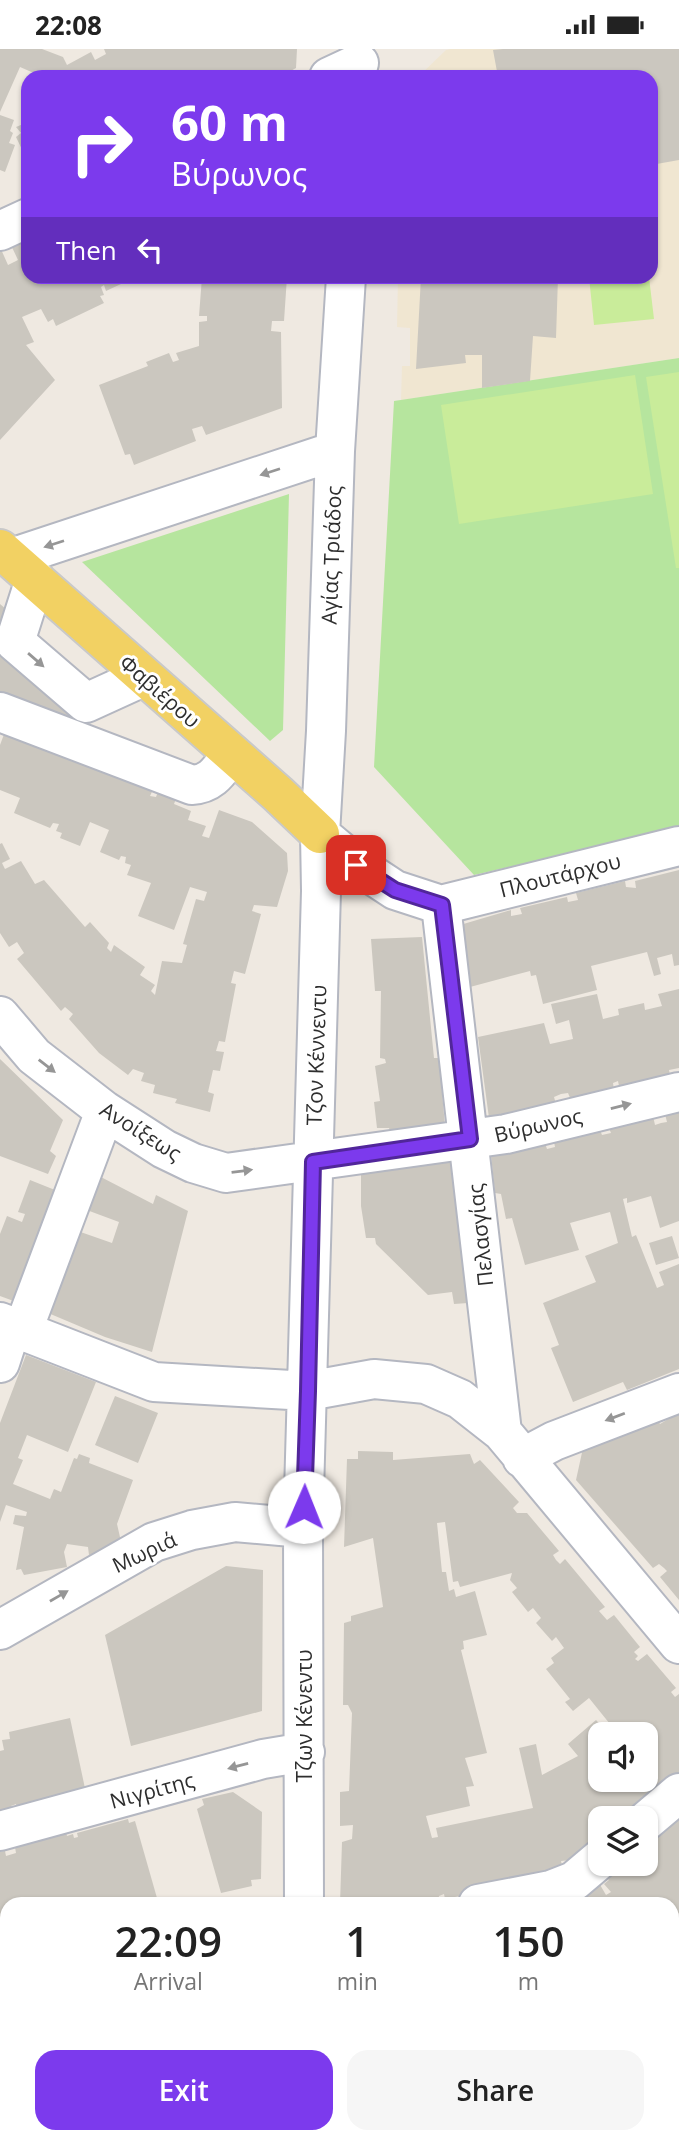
<!DOCTYPE html>
<html lang="en">
<head>
<meta charset="utf-8">
<style>
	body { margin:0; font-family:"Open Sans",sans-serif; background:#f6f6f6; color:#222; height:100vh; display:flex; flex-direction:column; font-size:26px; white-space:nowrap }
	* { box-sizing:border-box; margin:0 }
	p { font-size:23px; color:#767676 }
	.icon { flex:none; width:38px; height:38px; fill:none; stroke:currentColor; stroke-width:2; stroke-linecap:round; stroke-linejoin:round }
	.map { position:relative; flex:1; overflow:hidden }
	.side { position:absolute; left:0px; top:1848px; width:679px; height:247px; display:flex; flex-direction:column; background:#fff; border-radius:21px 21px 0 0; box-shadow:0 2px 5px #0004 }
	.side>* { flex:none }
	.hud { position:absolute; left:21px; top:21px; width:637px; height:214px; border-radius:21px; box-shadow:0 2px 5px #0004; background:#7c3aed; color:#fff; overflow:hidden }
	.tools { position:absolute; left:588px; top:1673px; display:grid; gap:14px }
	.tools a { display:grid; place-items:center; width:70px; height:70px; border-radius:14px; background:#fff; box-shadow:0 2px 5px #0004; font-size:35px }
	.pin { position:absolute; display:grid; place-items:center; width:60px; height:60px; color:#fff; margin:-30px; border-radius:14px; box-shadow:0 4px 10px #0006 }
	.me { position:absolute; width:77px; margin:-38px; rotate:1deg; stroke-linejoin:round; filter:drop-shadow(0 0 5px #0008) }
	.turn { display:flex; align-items:center; gap:24px; height:147px; padding:0 35px; font-size:32px }
	.turn .icon { width:91px; height:91px; stroke-width:2.5 }
	.turn b { display:block; font-size:49px; line-height:60px }
	.then { display:flex; align-items:center; height:66px; padding:0 35px; background:#0003; gap:14px; font-size:26px }
	.eta { display:flex; justify-content:space-evenly; align-items:center; height:119px; text-align:center }
	.eta b { font-size:42px; font-weight:600; line-height:49px }
	.primary-button { display:flex; gap:14px; margin-top:auto; padding:14px 35px }
	.primary-button a { flex:1; height:80px; border-radius:21px; background:#7c3aed; color:#fff; font-size:28px; font-weight:600; line-height:80px; text-align:center }
	.primary-button a+a { background:#f6f6f6; color:#222 }
	.status { display:flex; justify-content:space-between; align-items:center; height:49px; padding:0 35px; background:#fff; direction:ltr }
	.status svg { height:19px; fill:currentColor }
	.map>svg:first-child { display:block }
</style>
</head>
<body>
<div class="status"><b>22:08</b><svg viewBox="0 0 49 12"><path d="M0 12V9h3v3zM5 12V6h3v6zM10 12V3h3v9zM15 12V0h3v12zM26 1h20v11H26zM47 4h2v5h-2z"/></svg></div>
<div class="map">
<svg width="679" height="2094" viewBox="0 0 679 2094">
	<rect width="100%" height="100%" fill="#efe9e1"/>
	<path fill="#f0e6d1" d="M679 0V309L401 351 402 317H410V279L397 278 398 228H651V28L419 27 446 1 451 0Z"/>
	<path fill="#b6e59e" d="M679 309V779L474 826 374 718 394 352Z
		M289 445 283 681 270 692 82 513Z"/>
	<path fill="#c9ec9a" d="M589 228H649L654 270 594 276Z
		M679 323V519H676L646 328Z
		M635 326 653 445 459 475 441 356Z"/>
	<path fill="#cbc7bf" fill-rule="evenodd" d="M0 0H42L63 8 67 16 91 3 95 11 106 5 104 0H297L296 19 280 28H43L20 18 0 63Z
		M503 0H679V111L651 116V28H498L493 1Z
		M0 66 14 71 10 82 13 84 9 94 15 96 5 123 0 121Z
		M28 73V113L16 88 21 84 16 78Z
		M28 185V228H136L106 242 104 236 101 238 104 246 100 247 104 254 56 277 53 270 48 273 41 260 22 268 34 293 26 296 55 331 0 391V198L8 216 18 211 10 194Z
		M202 228H287L284 272H272L271 282 281 283 282 359 206 386 202 377 192 380 196 392 134 416 130 405 125 406 99 336 148 317 146 313 169 304 173 313 179 311 176 304 199 297V273L207 272V267H199Z
		M421 228H558L556 289 533 287 530 332 482 339V306H465L466 314 416 320Z
		M0 555 106 645 76 658 70 679 0 652Z
		M9 672 157 732 150 747 156 748 159 740 177 747 174 755 191 762 188 771 206 777 202 787 209 789 219 761 252 773 287 804 288 822 277 858 254 856 252 862 261 865 245 925 234 922 231 934 236 935 225 993 219 992 216 1002 224 1003 220 1022 213 1021 208 1043 214 1045 210 1063 175 1054 177 1050 153 1044 155 1036 141 1032 144 1024 133 1020 128 1026 99 1004 69 970 73 965 65 958 61 962 17 910 24 904 17 893 9 898 0 884V795L2 794 10 810 2 814 5 820 21 812 35 835 44 831 85 878 90 873 109 894 107 899 111 903 114 896 145 918 140 926 155 936 151 942 155 946 162 912 182 914 187 896 183 895 196 850 204 852 207 843 190 838 174 881 138 867 151 834 127 826 131 816 125 814 126 808 121 807 119 811 100 803 109 781 90 773 80 797 60 789 62 784 56 782 59 775 53 774 50 779 14 764 20 749 0 741V696Z
		M679 821V916L674 917 672 905 657 909 661 925 654 927 647 903 591 917 597 941 543 955 536 926 531 927 530 922 470 938 460 876 511 861V867L522 865 520 859 567 848 568 853 578 851 576 844 625 832 626 838 636 839 635 832Z
		M422 888 434 1009H439L445 1077 391 1084 389 1079H377L374 1053 380 1052 375 1017 386 1014 385 1010 380 1009 381 942H375L371 890Z
		M679 940V1019L669 1021 670 1026 619 1037 618 1032 613 1034 614 1041 571 1051 568 1044 561 1045 554 1048 556 1055 489 1069 478 988 544 974 550 995 573 990 569 971 556 975 551 955 597 945 603 970 619 966 618 960 644 954 645 961 662 957 658 945Z
		M0 1010 63 1071 50 1102 56 1107 48 1125 0 1107Z
		M679 1062V1172L660 1179 651 1147 627 1154V1149L623 1150 632 1188 636 1186 657 1239 664 1236 659 1223 679 1215V1320L627 1341 623 1333 573 1353 551 1299 559 1296 543 1254 596 1233 585 1207 618 1194 610 1163 570 1174 579 1201 525 1216 512 1169 506 1170 501 1145 495 1144 491 1106 545 1094 547 1100 555 1098 554 1093 600 1081 602 1086 611 1084 609 1079 653 1067 655 1076 661 1074 667 1073 665 1065Z
		M454 1112 468 1254 454 1255 452 1243 428 1246 376 1195 375 1189H366L361 1157V1122Z
		M97 1126 153 1155 156 1146 188 1162 152 1303 105 1288 41 1261 72 1180 112 1194 119 1173 84 1160Z
		M30 1131 60 1143 19 1254 0 1247V1185L7 1167 22 1173 25 1165 18 1163Z
		M672 1187 679 1209 656 1216 649 1194Z
		M26 1306 96 1333 68 1403 27 1386 18 1409 23 1411 13 1435 50 1450 54 1440 61 1443 74 1409 77 1410 79 1405 90 1409 89 1414 133 1431 117 1475 122 1497 89 1506 88 1498 67 1495 64 1503 67 1518 24 1526 21 1520 16 1521 24 1478 13 1475 15 1466 26 1467 27 1463 6 1456 0 1473V1374Z
		M115 1347 158 1364 138 1414 95 1396Z
		M679 1358V1551L660 1528 667 1522 664 1519 659 1515 653 1519 576 1431 583 1399 657 1369 660 1375 670 1369 667 1363Z
		M358 1402 393 1403V1411L470 1405 474 1415 480 1411 519 1453 513 1459 517 1464H527L559 1502 553 1506 556 1511 560 1515 565 1510 605 1558 599 1562 607 1571 614 1566 640 1598 634 1603 638 1607 635 1610 638 1612 647 1605 676 1639 671 1643 675 1648 679 1645V1725L629 1769H600V1794L581 1810 561 1812 564 1826 445 1850 444 1845 439 1847 438 1852 421 1855H340L342 1793 352 1790 353 1776 340 1777V1743L349 1742 352 1664 348 1656H343L344 1574 351 1572V1567L383 1558 373 1489 344 1498 347 1410H358ZM445 1473 453 1533 458 1532 460 1538 512 1524 510 1531 517 1539 512 1543 528 1563 533 1559 541 1569 536 1574 552 1592 556 1588 564 1599 551 1609 554 1614 546 1620 570 1650 565 1653 573 1662 589 1649 618 1685H646V1731H600V1685H609L596 1671 568 1695 578 1707 542 1726 536 1695 519 1699 533 1759 436 1779 438 1788 432 1789 426 1767 470 1757 466 1738 474 1737 465 1709 487 1704 461 1601 464 1600 463 1592 487 1586 475 1542 456 1548 454 1540 449 1542 446 1523H442L437 1474Z
		M226 1517 263 1521 262 1662 131 1697 105 1586Z
		M70 1669 86 1744 17 1760 16 1755 11 1757 12 1763 0 1766V1702L4 1701 2 1691 10 1690 9 1683Z
		M233 1743 262 1763 261 1830 251 1831 252 1837 221 1844 197 1760 204 1756 202 1750Z
		M679 1769V1864L672 1870V1855H574L571 1849 599 1834 606 1846 611 1843 604 1835 609 1831 605 1827 620 1815H646V1790Z
		M128 1770 129 1774 135 1772 157 1849 151 1850 152 1855H7V1876L2 1878 7 1894V1917L0 1919V1803L5 1802 6 1807 16 1804 15 1798 66 1783 67 1787 73 1785 74 1789 78 1788 77 1784Z
		M679 1915V1995L675 1999 679 2005 672 2011V1918L673 1920Z
		M5 1951 7 1966V2079L0 2081V1952Z
		M679 2050V2094H631L638 2088H672V2056Z
		M176 2088H233L235 2094H178Z
		M359 2088H453V2089L426 2094H358Z
		M480 2088H588L581 2094H485Z"/>
	<g fill="none" stroke-linecap="round" stroke-linejoin="round">
		<g stroke="#b4b7c1" stroke-width="42">
			<path id="minor" d="M329 28 359 14
				M0 182 28 169
				M11 509 335 402
				M35 530 15 593 86 654 143 628
				M0 663 192 736C213 735 220 720 232 705
				M320 785 357 816 395 841 441 856
				M441 856 502 1383 679 1595
				M441 856 679 797
				M0 967 34 1007 105 1062 164 1100 193 1114 226 1124 506 1085 679 1043
				M0 1273 154 1333 308 1342 374 1330 426 1335 460 1350 502 1383
				M23 1281 105 1062
				M0 1314 12 1277
				M522 1409 554 1392 679 1344
				M0 1581 154 1493 192 1481 235 1473 303 1479
				M646 1772 679 1744
				M0 1782 263 1710 305 1703
				M304 1855 303 1479 321 842 320 785 326 682 335 402 346 228
				M478 1855 551 1841 574 1832 600 1810
				M672 2037 679 2031
				M11 2094 35 2088
				M298 2094 299 2088
				M608 2094 615 2088"/>
		</g>
		<g stroke="#c9c9c9" stroke-width="42">
			<path id="major" d="M0 500 278 745 320 785"/>
		</g>
		<use href="#minor" stroke="#fff" stroke-width="38"/>
		<use href="#major" stroke="#f2d163" stroke-width="38"/>
	</g>
	<defs><path id="oneway-solid" d="M-6-.8H1V-3.2L6.5 0L1 3.2V.8H-6Z" transform="scale(1.75)"/></defs>
	<g fill="#969696">
		<use href="#oneway-solid" transform="translate(270 423) rotate(162)"/>
		<use href="#oneway-solid" transform="translate(54 495) rotate(162)"/>
		<use href="#oneway-solid" transform="translate(36 611) rotate(41)"/>
		<use href="#oneway-solid" transform="translate(47 1017) rotate(38)"/>
		<use href="#oneway-solid" transform="translate(621 1057) rotate(-14)"/>
		<use href="#oneway-solid" transform="translate(242 1122) rotate(-7)"/>
		<use href="#oneway-solid" transform="translate(615 1368) rotate(159)"/>
		<use href="#oneway-solid" transform="translate(59 1547) rotate(-30)"/>
		<use href="#oneway-solid" transform="translate(238 1717) rotate(165)"/>
	</g>
	<g fill="none" stroke-linecap="round" stroke-linejoin="round">
		<g stroke="#51269a" stroke-width="18">
			<path id="route" d="M304 1458 308 1342 313 1113 470 1090 442 856 395 841 356 816"/>
		</g>
		<use href="#route" stroke="#7c3aed" stroke-width="12"/>
	</g>
	<g text-anchor="middle" dominant-baseline="central" stroke-width="6" stroke-linejoin="round" paint-order="stroke">
		<g font-size="21" fill="#2e2e2e" stroke="#fff">
			<text transform="translate(331 506) rotate(-88)">Αγίας Τριάδος</text>
			<text transform="translate(160 642) rotate(41)">Φαβιέρου</text>
			<text transform="translate(560 826) rotate(-14)">Πλουτάρχου</text>
			<text transform="translate(316 1006) rotate(-88)">Τζον Κέννεντυ</text>
			<text transform="translate(538 1076) rotate(-13)">Βύρωνος</text>
			<text transform="translate(141 1082) rotate(32)">Ανοίξεως</text>
			<text transform="translate(480 1186) rotate(-96)">Πελασγίας</text>
			<text transform="translate(144 1503) rotate(-25)">Μωριά</text>
			<text transform="translate(304 1667) rotate(-90)">Τζων Κένεντυ</text>
			<text transform="translate(152 1741) rotate(-15)">Νιγρίτης</text>
		</g>
	</g>
</svg>
<div class="tools">
<a><svg class="icon" aria-label="sound" viewBox="0 0 24 24"><path d="M4 9h4l5-4v14l-5-4H4zM17 9q2 3 0 6"/></svg></a>
<a><svg class="icon" aria-label="layers" viewBox="0 0 24 24"><path d="M12 4l9 5-9 5-9-5zM3 14l9 5 9-5"/></svg></a>
</div>
<div class="pin" style="left:356px;top:816px;background:#d93025"><svg class="icon" aria-label="arrive" viewBox="0 0 24 24"><path d="M6 21V4h12l-3 4 3 4H6"/></svg></div>
<svg class="me" style="left:304px;top:1458px" viewBox="-20 -20 40 40"><circle r="19" fill="#fff"/><path d="M0-13L10 11 0 6-10 11z" fill="#7c3aed"/></svg>
<div class="hud">
<div class="turn"><svg class="icon" aria-label="right" viewBox="0 0 24 24"><path d="M7 20v-9h11M14 6l5 5-5 5"/></svg><div><b>60 m</b>Βύρωνος</div></div>
<div class="then">Then<svg class="icon" aria-label="left" viewBox="0 0 24 24"><path d="M17 20v-9H6M10 6l-5 5 5 5"/></svg></div>
</div>
<section class="side">
<div class="eta">
<div><b>22:09</b><p>Arrival</p></div>
<div><b>1</b><p>min</p></div>
<div><b>150</b><p>m</p></div>
</div>
<div class="primary-button"><a>Exit</a><a>Share</a></div>
</section>
</div>
</body>
</html>
